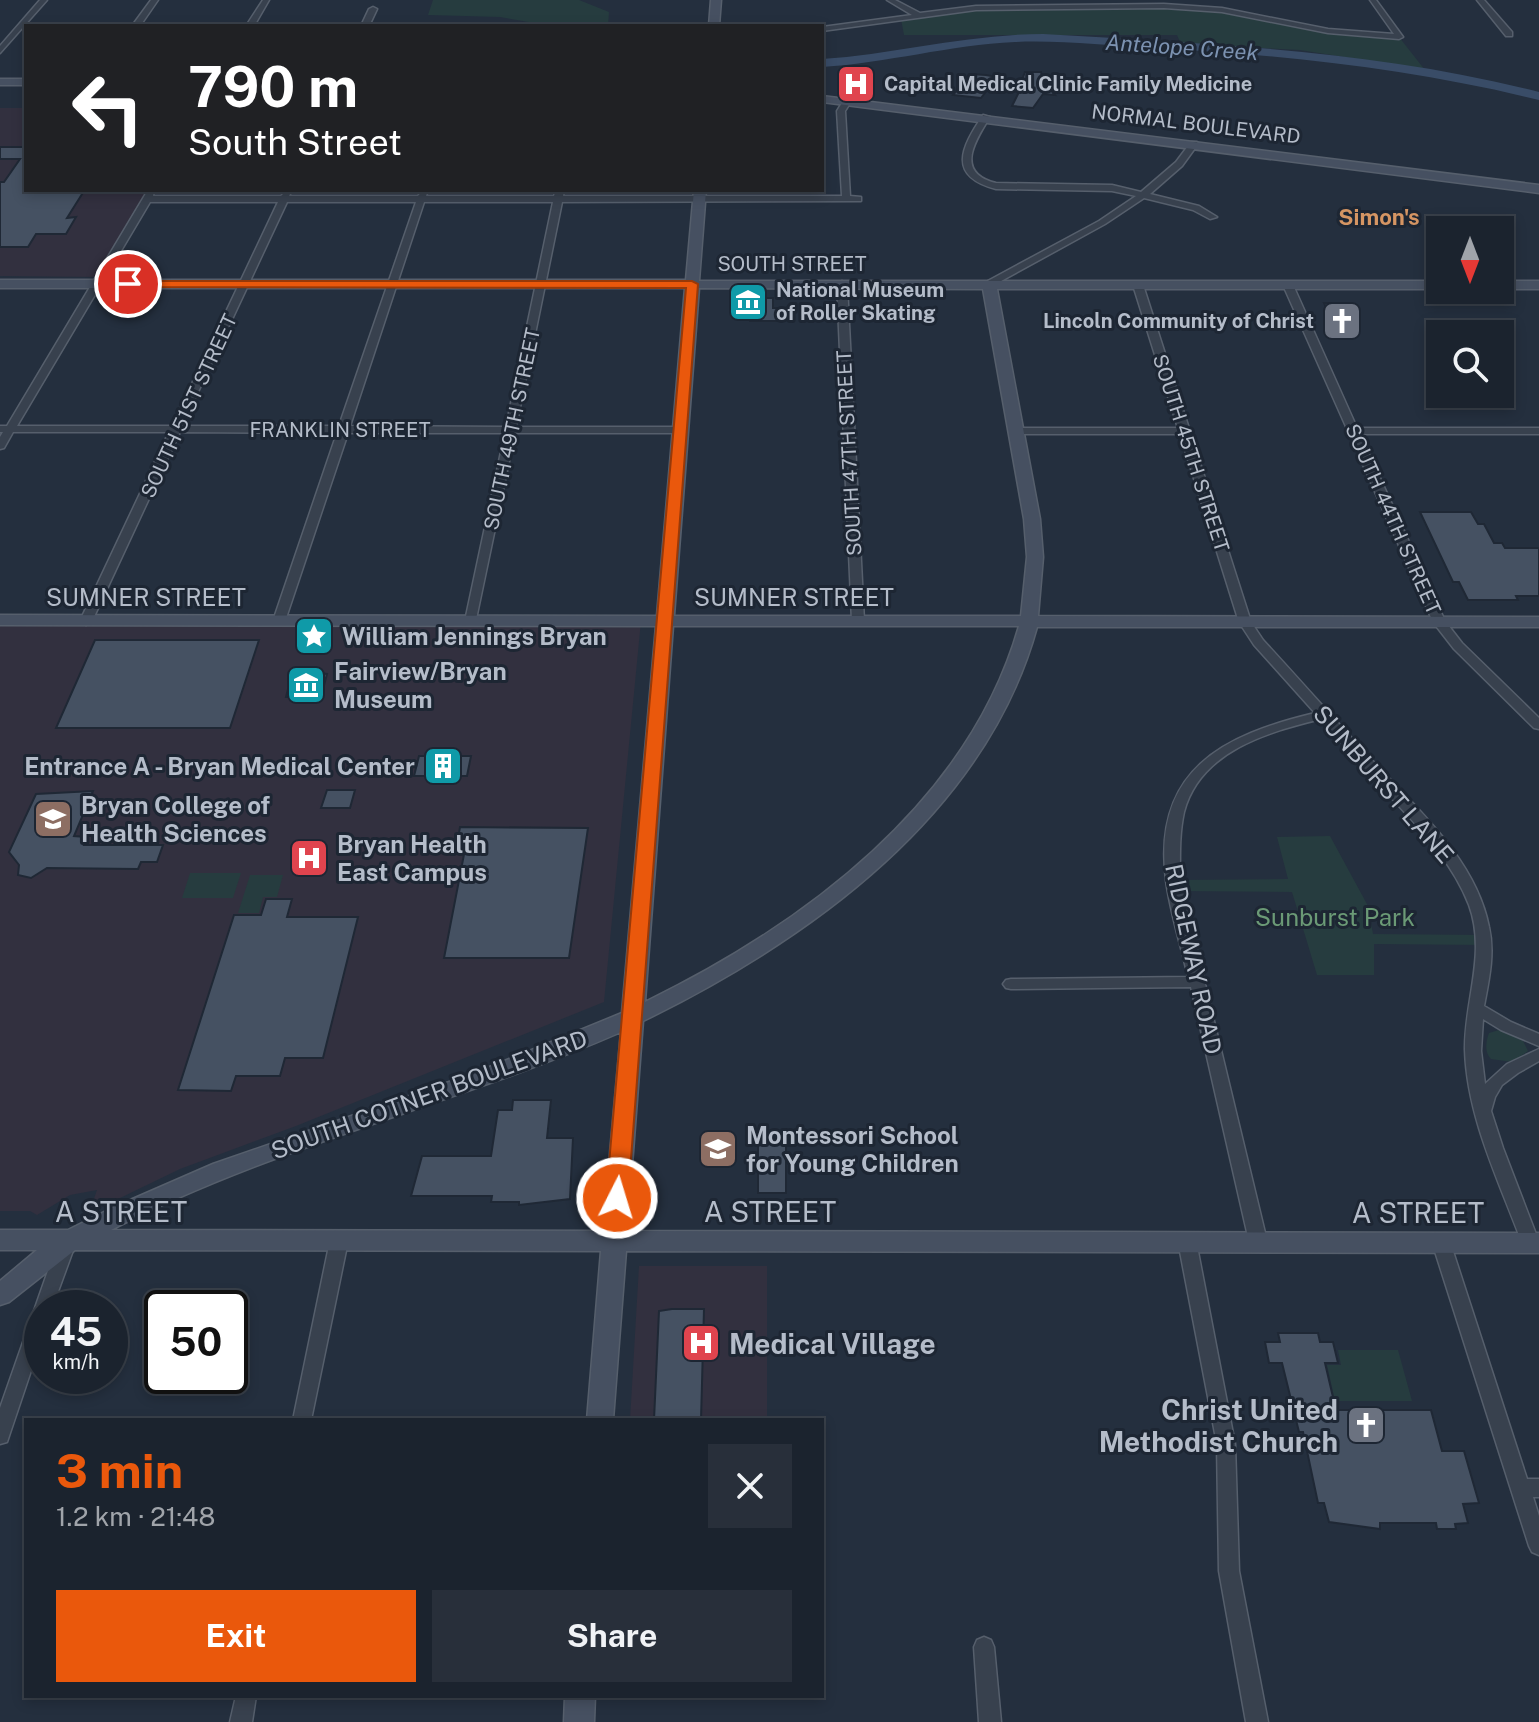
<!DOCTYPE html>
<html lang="en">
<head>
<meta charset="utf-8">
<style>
	body { margin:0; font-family:"Public Sans",sans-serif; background:#282f3a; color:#f1f3f6; height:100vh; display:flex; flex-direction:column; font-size:30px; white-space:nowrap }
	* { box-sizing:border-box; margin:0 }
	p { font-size:26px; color:#a0a4aa }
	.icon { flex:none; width:44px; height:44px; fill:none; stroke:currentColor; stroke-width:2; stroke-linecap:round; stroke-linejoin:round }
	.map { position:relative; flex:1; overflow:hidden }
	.sheet { position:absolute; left:24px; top:1418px; width:800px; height:280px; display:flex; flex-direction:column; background:#1b232e; border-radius:0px; box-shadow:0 4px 12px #0003,0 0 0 2px #39404a }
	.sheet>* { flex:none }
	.hud { position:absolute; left:24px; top:24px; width:800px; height:168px; border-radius:0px; box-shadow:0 4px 12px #0003,0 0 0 2px #39404a; background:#202124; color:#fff; overflow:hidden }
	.needle { width:52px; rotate:180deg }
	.controls { position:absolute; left:1426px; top:216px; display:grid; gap:16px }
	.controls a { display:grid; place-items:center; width:88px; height:88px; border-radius:0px; background:#1b232e; box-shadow:0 4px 12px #0003,0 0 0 2px #39404a; font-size:40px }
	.speed { position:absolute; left:24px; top:1290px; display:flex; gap:16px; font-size:40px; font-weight:700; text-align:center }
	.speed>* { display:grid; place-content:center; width:104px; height:104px; border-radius:50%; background:#1b232e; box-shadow:0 4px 12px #0003,0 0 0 2px #39404a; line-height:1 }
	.speed small { font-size:20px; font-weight:400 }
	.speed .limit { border:4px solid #111; border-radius:12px; background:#fff; color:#111 }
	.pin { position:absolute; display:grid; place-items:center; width:68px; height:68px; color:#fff; margin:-34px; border:4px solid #fff; border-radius:50%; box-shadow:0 2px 8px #0007 }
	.me { position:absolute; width:88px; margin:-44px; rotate:5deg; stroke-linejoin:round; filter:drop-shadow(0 0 6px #0008) }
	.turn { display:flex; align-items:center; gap:28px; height:168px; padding:0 32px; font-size:36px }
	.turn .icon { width:104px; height:104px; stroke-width:2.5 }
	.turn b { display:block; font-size:56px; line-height:68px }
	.round { display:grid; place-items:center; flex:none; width:84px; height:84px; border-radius:0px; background:#282f3a }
	.headline { display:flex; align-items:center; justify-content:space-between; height:136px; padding:0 32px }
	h1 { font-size:48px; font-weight:700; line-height:60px; color:#ea580c }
	.cta { display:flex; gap:16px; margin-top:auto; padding:16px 32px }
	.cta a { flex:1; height:92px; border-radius:0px; background:#ea580c; color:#fff; font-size:32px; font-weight:700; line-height:92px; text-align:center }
	.cta a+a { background:#282f3a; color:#f1f3f6 }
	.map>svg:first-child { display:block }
</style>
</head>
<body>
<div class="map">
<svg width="1539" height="1722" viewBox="0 0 1539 1722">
	<rect width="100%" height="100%" fill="#242f3e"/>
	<path fill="#32303f" d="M0 108H26V190H153L103 277 0 276Z
		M0 620 641 621 604 1002 296 1126 180 1169 89 1213 97 1190 70 1195 37 1215 30 1211H0Z
		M639 1266H767V1420H630Z"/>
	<path fill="#263c3f" d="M433 0H579L609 12 608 26H552L500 17 428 15Z
		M976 8H1199L1328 31 1399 37 1425 70 1300 50 1181 44 1177 35H904L901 19Z
		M1330 836 1368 906 1373 934 1484 935 1485 945 1374 944V975H1317L1292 892 1176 891 1173 880 1288 879 1277 837Z
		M190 873H241L233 898H182Z
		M250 875H283L277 897H263L259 913H238Z
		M1499 1030 1523 1041 1528 1051 1512 1062 1491 1059C1484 1052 1486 1041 1489 1033Z
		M1338 1350H1398L1412 1401H1335L1327 1365H1341Z"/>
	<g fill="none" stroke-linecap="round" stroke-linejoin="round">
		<path fill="#394c67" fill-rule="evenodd" d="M1043 34C1210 44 1376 50 1539 92V100C1412 69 1285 55 1154 48 1108 46 1061 40 1015 42 950 45 887 63 822 67V59C896 54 968 34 1043 34Z"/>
	</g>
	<path fill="#455162" stroke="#1f2835" stroke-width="2" d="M1025 72H1041L1043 81 1055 95 1043 94 1033 108 1012 106 1020 90 1024 91 1022 80Z
		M970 74 986 75 997 77 981 98 953 95Z
		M0 147H26V190L84 191 67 218 76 217 66 234H36L28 247H0V182H4L20 159H0Z
		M746 298H773V308H781L782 321H750V313H745Z
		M1324 303H1344L1356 328H1336Z
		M1420 512H1471L1478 524H1484L1494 543H1502L1505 548H1539V596H1516L1518 600H1468L1459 582H1453Z
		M95 640H259L230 728H56Z
		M303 672 327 674 321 697H286L292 674Z
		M419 756H471L467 776H414Z
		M327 790H355L350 808H321Z
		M93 791 74 836 87 837 84 845H163L157 862H141L138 869 47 868 31 878 18 875 19 865 9 852 36 794Z
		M460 827 588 828 569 958H444L466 844H457Z
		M266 899H292L287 917H358L323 1058H285L280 1076H236L231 1091 178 1090 234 915H261Z
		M513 1100H551L547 1138H573L570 1199 519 1205V1202H491L492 1196H411L422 1156H491L498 1110H512Z
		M758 1136H786V1193H758Z
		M672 1309H704L701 1420H654L659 1311Z
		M1278 1333H1318L1320 1342H1333L1338 1363H1325L1336 1410H1431L1442 1451H1464L1479 1503 1463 1504 1468 1523 1455 1524 1456 1529H1437L1436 1523H1380V1529L1329 1522 1324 1503H1318L1303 1432H1299L1282 1363H1269L1265 1342H1280Z"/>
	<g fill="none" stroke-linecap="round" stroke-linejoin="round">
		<g stroke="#565f6c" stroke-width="3">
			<path id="street" d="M40 0H47L0 53V46Z
				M151 0H158L140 26H132Z
				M263 0H269L254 26H246Z
				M887 0H895L920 13 976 6 1164 4 1222 8 1328 29 1394 34 1370 0H1376L1403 37 1399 39 1328 33 1222 12 1164 8 976 10 822 31V27L912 15Z
				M1477 0H1484L1512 32V36H1506Z
				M373 7 377 9 369 26H361L369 9Z
				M845 98 852 100 845 111 850 196 861 197V201L562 202 516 427H680L685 430 680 433H515L475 624 471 625 465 621 505 433H348L285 621 279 625 273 621 337 433 180 432 92 621 86 625 80 621 169 432H13L4 448 0 449V437L3 432H0V426H7L148 190H154L153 196H281L286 191 290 194 289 196H418L423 190 427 193 426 196H554L556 190H564L563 196H842L837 111ZM150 202H278L172 426H17ZM287 202H416L339 426H182ZM424 202H553L506 427 350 426Z
				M983 115 990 117C974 142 955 173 996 183L1112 185 1141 192 1176 162 1191 142H1197L1198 144 1182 166 1150 194 1199 206 1217 217 1210 219 1193 210 1144 198 1105 224 992 286H986V282L1099 221 1136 196 1112 191 996 189C947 176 961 148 983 115Z
				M842 281 847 284 864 621 858 625 852 621 837 284Z
				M1135 283 1143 285 1251 622 1263 640C1299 679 1334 719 1370 758 1415 807 1476 859 1489 927 1495 953 1489 980 1484 1006L1511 1022 1539 1034V1046L1501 1030 1483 1019 1481 1051 1485 1084 1507 1064 1539 1049V1061L1518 1073 1502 1085 1495 1097 1491 1111 1503 1148 1539 1242 1537 1248 1531 1250 1525 1248 1522 1243C1499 1181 1467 1117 1465 1050 1464 1001 1487 954 1469 905 1452 861 1418 827 1386 792 1364 768 1343 744 1321 719 1268 732 1200 751 1184 812 1179 835 1180 857 1180 880L1267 1241 1264 1246 1258 1248 1252 1246 1249 1241 1191 987 1011 989 1006 988 1003 984 1006 980 1011 979 1188 977C1181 945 1170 912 1166 880 1152 770 1223 735 1315 713L1254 645 1239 622 1180 434H1016L1011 431 1016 428H1178L1133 285Z
				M1285 283 1293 285 1357 428H1539V434H1360L1445 621 1462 643 1539 718V729L1534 728 1454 649 1433 622 1283 285Z
				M339 1234 345 1236 348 1241 311 1420H293L330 1241 333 1236Z
				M1187 1234 1193 1236 1196 1241 1235 1444 1239 1571 1268 1722H1246L1219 1571 1217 1444 1178 1241 1181 1236Z
				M1441 1235 1447 1237 1450 1242 1527 1479H1539V1497H1533L1539 1516V1555L1532 1552 1529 1546 1432 1242 1435 1237Z
				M66 1238 72 1240 75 1245 52 1308H42V1338L9 1436 7 1442 0 1444V1408L57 1245 60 1240Z
				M984 1637 991 1640 994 1647 1001 1722H979L974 1647 977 1640Z
				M236 1696H256L252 1722H230Z"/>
		</g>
		<g stroke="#565f6c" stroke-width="3">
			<path id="secondary" d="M711 0H721L719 26H709Z
				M0 79H26V85H0Z
				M822 96 1539 185V193L822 102Z
				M694 190H706L699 281H1440V289H997L1040 519 1043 557 1038 616 1539 617V627H1037C985 815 810 939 643 1021L627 1231 1539 1233V1253L626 1251 613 1420H587L601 1251 75 1250 9 1302 0 1305V1281L37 1250H0V1230H68L112 1208 213 1164 475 1073 622 1013 656 626 0 625V615L657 616 685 288H0V280H686ZM699 288 983 289 1024 519 1027 557 1021 616H674ZM673 626H1019C969 803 803 925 645 1002ZM621 1032 603 1231 111 1230C273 1146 454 1105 621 1032Z
				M1500 281H1539V289H1500Z
				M565 1696H595L594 1722H564Z"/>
		</g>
		<use href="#street" fill="#38414e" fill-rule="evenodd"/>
		<use href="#secondary" fill="#465061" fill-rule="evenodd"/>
	</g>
	<path fill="#ea580c" stroke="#983908" stroke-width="2" d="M124 281H692L698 284 628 1198 625 1204 617 1206 609 1204 606 1198 686 288 128 287 124 286Z"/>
	<defs>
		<g id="hospital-square" transform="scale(2)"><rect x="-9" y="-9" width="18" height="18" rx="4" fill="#e0444e" stroke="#1d2633"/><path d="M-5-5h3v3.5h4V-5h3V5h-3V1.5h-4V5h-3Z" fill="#fff"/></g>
		<g id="museum-square" transform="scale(2)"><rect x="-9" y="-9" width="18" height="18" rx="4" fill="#0f9aa8" stroke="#1d2633"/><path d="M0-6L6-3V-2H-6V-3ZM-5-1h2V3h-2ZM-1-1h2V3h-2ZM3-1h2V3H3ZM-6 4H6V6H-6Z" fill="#fff"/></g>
		<g id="church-square" transform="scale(2)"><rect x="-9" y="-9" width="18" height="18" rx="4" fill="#6b7280" stroke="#1d2633"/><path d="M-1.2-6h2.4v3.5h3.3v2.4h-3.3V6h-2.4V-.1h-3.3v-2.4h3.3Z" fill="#fff"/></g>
		<g id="sight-square" transform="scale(2)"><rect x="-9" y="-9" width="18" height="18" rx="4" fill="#0f9aa8" stroke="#1d2633"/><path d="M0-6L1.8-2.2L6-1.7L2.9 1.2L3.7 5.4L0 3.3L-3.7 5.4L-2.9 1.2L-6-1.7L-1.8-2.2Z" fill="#fff"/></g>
		<g id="building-square" transform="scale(2)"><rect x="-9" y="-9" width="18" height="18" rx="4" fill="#0f9aa8" stroke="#1d2633"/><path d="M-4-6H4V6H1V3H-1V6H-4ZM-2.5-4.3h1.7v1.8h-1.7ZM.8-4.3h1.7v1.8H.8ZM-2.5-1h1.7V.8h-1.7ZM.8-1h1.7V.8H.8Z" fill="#fff"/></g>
		<g id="university-square" transform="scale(2)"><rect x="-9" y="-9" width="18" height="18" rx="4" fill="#8d6e63" stroke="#1d2633"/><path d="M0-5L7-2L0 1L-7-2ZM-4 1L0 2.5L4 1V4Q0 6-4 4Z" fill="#fff"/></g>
		<g id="school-square" transform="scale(2)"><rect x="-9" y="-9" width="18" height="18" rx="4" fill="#8d6e63" stroke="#1d2633"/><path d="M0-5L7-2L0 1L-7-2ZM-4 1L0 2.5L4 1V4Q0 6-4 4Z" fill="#fff"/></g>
	</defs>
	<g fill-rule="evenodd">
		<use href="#hospital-square" x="856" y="84"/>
		<use href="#museum-square" x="748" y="302"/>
		<use href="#church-square" x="1342" y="321"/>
		<use href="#sight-square" x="314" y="636"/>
		<use href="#museum-square" x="306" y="685"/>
		<use href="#building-square" x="443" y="766"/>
		<use href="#university-square" x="53" y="819"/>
		<use href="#hospital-square" x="309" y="858"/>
		<use href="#school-square" x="718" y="1149"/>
		<use href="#hospital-square" x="701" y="1343"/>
		<use href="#church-square" x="1366" y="1425"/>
	</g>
	<g text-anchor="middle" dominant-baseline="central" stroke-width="6" stroke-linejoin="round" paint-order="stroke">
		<g font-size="20" font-weight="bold" fill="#b4bcc9" stroke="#1d2633" text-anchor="start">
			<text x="884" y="84">Capital Medical Clinic Family Medicine</text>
			<text x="776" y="290">National Museum<tspan x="776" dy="23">of Roller Skating</tspan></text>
			<text x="1314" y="321" text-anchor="end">Lincoln Community of Christ</text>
		</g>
		<g font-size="20" fill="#b4bcc9" stroke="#1d2633">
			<text transform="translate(1196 124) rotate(7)">NORMAL BOULEVARD</text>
			<text x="792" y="264">SOUTH STREET</text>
			<text transform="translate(189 406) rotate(-65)">SOUTH 51ST STREET</text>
			<text transform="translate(512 429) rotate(-78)">SOUTH 49TH STREET</text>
			<text x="340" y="430">FRANKLIN STREET</text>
			<text transform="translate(849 453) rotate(-93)">SOUTH 47TH STREET</text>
			<text transform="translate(1191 453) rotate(72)">SOUTH 45TH STREET</text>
			<text transform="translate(1393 519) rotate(66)">SOUTH 44TH STREET</text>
		</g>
		<g font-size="22" font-style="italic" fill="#7c92b1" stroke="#1d2633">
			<text transform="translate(1182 47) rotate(4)">Antelope Creek</text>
		</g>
		<g font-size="22" font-weight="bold" fill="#d59563" stroke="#1d2633">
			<text x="1379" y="217">Simon's</text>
		</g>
		<g font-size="24" fill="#b4bcc9" stroke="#1d2633">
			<text x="146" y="597">SUMNER STREET</text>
			<text x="794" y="597">SUMNER STREET</text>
			<text transform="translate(1384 784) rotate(49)">SUNBURST LANE</text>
			<text transform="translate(1194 959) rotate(78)">RIDGEWAY ROAD</text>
			<text transform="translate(429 1094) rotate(-20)">SOUTH COTNER BOULEVARD</text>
		</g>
		<g font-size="24" font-weight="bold" fill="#b4bcc9" stroke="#1d2633" text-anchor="start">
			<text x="342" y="636">William Jennings Bryan</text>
			<text x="334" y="671">Fairview/Bryan<tspan x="334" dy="28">Museum</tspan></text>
			<text x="415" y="766" text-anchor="end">Entrance A - Bryan Medical Center</text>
			<text x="81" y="805">Bryan College of<tspan x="81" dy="28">Health Sciences</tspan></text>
			<text x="337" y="844">Bryan Health<tspan x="337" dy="28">East Campus</tspan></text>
			<text x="746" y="1135">Montessori School<tspan x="746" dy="28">for Young Children</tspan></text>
		</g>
		<g font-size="24" fill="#6b9a76" stroke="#1d2633">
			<text x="1335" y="917">Sunburst Park</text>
		</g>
		<g font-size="28" fill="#b4bcc9" stroke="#1d2633">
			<text x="121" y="1211">A STREET</text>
			<text x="770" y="1211">A STREET</text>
			<text x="1418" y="1212">A STREET</text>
		</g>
		<g font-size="28" font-weight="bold" fill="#b4bcc9" stroke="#1d2633" text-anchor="start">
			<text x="729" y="1343">Medical Village</text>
			<text x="1338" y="1409" text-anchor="end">Christ United<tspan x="1338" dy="32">Methodist Church</tspan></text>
		</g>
	</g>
</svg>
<div class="controls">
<a><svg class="needle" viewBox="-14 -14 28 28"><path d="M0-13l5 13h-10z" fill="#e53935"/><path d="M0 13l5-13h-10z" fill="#a0a4aa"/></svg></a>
<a><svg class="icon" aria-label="search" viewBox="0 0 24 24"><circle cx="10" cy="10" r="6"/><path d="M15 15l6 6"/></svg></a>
</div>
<div class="speed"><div>45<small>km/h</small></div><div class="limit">50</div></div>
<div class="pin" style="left:128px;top:284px;background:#d93025"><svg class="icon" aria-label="arrive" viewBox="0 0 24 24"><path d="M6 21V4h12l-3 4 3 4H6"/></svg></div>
<svg class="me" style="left:617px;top:1198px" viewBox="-20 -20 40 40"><circle r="17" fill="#ea580c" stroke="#fff" stroke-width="3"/><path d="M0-11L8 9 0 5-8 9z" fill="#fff"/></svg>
<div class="hud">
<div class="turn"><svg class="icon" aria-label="left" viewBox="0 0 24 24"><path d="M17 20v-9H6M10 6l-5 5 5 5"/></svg><div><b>790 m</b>South Street</div></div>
</div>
<section class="sheet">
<div class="headline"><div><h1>3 min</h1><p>1.2 km · 21:48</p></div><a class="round"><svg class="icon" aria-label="close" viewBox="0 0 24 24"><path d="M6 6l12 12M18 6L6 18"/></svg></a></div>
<div class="cta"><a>Exit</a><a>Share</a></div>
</section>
</div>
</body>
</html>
